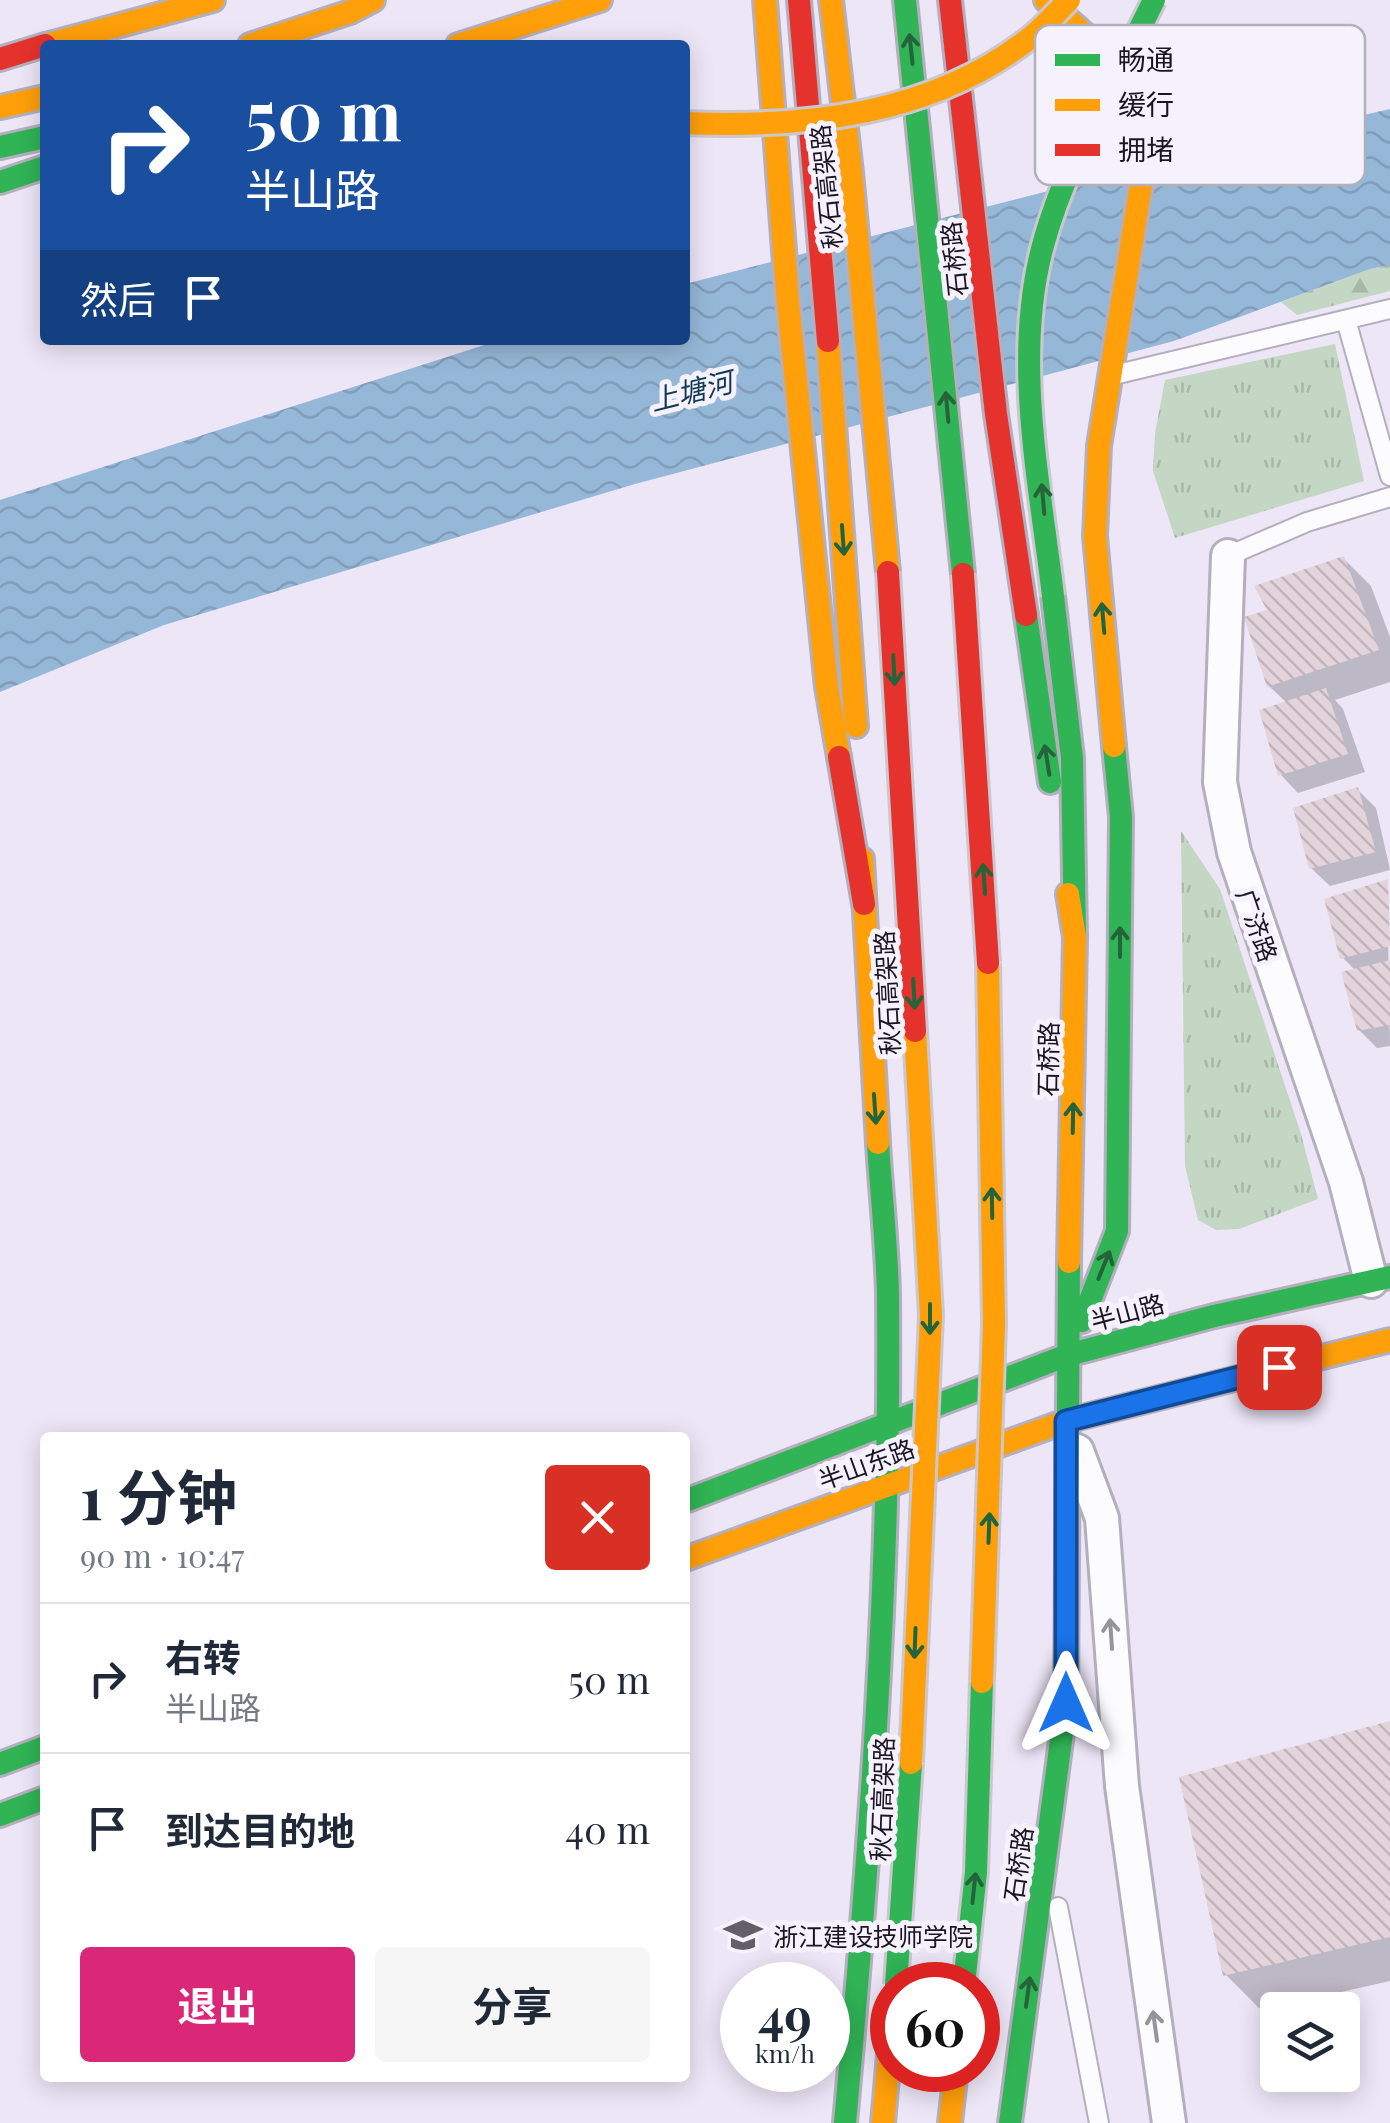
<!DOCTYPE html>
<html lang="zh">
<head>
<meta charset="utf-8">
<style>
	body { margin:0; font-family:"Playfair Display","Noto Sans SC",serif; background:#f6f6f7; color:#1f2937; height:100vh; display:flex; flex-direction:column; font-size:38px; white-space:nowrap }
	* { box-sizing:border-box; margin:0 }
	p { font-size:32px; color:#747a83 }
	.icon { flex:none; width:55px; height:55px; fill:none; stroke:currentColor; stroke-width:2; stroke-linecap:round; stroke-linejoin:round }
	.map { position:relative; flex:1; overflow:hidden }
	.drawer { position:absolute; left:40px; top:1432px; width:650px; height:650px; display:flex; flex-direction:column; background:#fff; border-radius:10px; box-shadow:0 5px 25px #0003 }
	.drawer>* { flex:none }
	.top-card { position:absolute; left:40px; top:40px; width:650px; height:305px; border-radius:10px; box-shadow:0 5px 25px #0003; background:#1a4fa0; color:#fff; overflow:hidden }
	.tools { position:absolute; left:1260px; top:1992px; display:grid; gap:20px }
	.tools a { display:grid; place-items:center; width:100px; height:100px; border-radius:10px; background:#fff; box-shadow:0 5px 25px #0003; font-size:50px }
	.speed { position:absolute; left:720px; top:1962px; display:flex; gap:20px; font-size:50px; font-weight:700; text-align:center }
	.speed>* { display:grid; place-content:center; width:130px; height:130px; border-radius:50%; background:#fff; box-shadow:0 5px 25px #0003; line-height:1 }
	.speed small { font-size:25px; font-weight:400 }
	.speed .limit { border:15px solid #d22; background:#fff; color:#111 }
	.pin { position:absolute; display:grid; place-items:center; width:85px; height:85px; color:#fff; margin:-42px; border-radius:20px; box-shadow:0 5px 15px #0006 }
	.me { position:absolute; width:110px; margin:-55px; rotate:0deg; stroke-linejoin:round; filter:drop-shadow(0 0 8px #0008) }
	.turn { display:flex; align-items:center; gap:35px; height:210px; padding:0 40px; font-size:45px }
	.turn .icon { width:130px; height:130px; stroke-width:2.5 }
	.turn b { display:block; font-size:70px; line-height:85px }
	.then { display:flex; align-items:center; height:95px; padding:0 40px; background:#0003; gap:20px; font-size:38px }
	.round { display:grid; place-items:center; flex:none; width:105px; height:105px; border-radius:10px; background:#f6f6f7 }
	.head { display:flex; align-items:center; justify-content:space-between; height:170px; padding:0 40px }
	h1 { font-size:60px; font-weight:700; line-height:75px }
	.cta { display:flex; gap:20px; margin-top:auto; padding:20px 40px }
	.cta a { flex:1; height:115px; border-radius:10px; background:#db2777; color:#fff; font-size:40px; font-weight:700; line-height:115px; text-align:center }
	.cta a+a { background:#f6f6f7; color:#1f2937 }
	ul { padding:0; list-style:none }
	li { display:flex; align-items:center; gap:30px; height:150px; padding:0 40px; border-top:2px solid #e0e1e3 }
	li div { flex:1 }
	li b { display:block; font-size:38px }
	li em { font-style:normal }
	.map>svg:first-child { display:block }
</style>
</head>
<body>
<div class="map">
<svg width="1390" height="2123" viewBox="0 0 1390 2123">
	<defs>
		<pattern id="grass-tufts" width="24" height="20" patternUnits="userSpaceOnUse" patternTransform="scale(2.5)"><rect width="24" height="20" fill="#c4d6c4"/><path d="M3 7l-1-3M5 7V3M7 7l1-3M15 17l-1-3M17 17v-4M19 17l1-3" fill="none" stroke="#a8b7a8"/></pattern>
		<pattern id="forest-firs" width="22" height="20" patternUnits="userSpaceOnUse" patternTransform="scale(2.5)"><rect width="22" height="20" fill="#c4d6c4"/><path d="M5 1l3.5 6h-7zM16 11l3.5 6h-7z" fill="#a8b7a8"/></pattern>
		<pattern id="water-waves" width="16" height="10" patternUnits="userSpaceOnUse" patternTransform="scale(2.5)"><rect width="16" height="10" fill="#96b8d8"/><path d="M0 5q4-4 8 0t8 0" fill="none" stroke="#819db9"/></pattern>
		<pattern id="building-back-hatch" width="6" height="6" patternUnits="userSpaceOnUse" patternTransform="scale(2.5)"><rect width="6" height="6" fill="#e3d3da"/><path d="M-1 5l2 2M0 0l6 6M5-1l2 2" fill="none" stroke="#c2b4bb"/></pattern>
	</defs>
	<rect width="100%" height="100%" fill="#ede6f7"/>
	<path fill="url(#grass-tufts)" d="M1335 344 1364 481 1175 538 1153 471 1155 433 1165 380Z
		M1181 831 1220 889 1301 1134 1318 1199 1239 1229 1216 1230 1198 1220 1185 1166Z"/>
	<path fill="url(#forest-firs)" d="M1390 265V291L1297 315 1281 302 1370 269Z"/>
	<path fill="url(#water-waves)" d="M1390 109V265L1370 269 1174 341 635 484 164 625 0 692V500L500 340H685V284L1200 152Z"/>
	<path fill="#0003" d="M1344 559 1371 586 1390 637V682L1335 700 1343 709 1365 772 1298 793 1280 774 1287 703 1269 686 1271 611Z
		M1358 790 1376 808 1390 870 1330 886 1311 868Z
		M1387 882 1390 1046 1377 1048 1359 1030 1356 971 1342 957Z
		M1390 1724V1981L1261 2010 1225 1974Z"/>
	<path fill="url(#building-back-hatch)" d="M1344 556 1379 650 1267 687 1244 617 1267 610 1254 586Z
		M1326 688 1348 754 1278 776 1259 710Z
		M1358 787 1376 852 1309 869 1293 808Z
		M1388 879 1390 946 1340 959 1324 899Z
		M1390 960V1025L1357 1031 1341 972Z
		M1390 1721V1937L1223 1976 1179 1777Z"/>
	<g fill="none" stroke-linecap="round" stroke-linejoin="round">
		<g stroke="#b4afbc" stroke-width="22">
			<path id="lane" d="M1346 320 1390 476
				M1118 374 1390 309
				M1228 556 1307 522 1390 497
				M1058 1907 1099 2123"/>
		</g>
		<g stroke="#b4afbc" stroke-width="38">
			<path id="street" d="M1228 556 1220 782 1234 852 1346 1182 1371 1281
				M1077 1451 1102 1518 1122 1786 1169 2123"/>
		</g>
		<g stroke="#b4afbc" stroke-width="28">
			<path id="fast" d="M905 0 963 574
				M0 147 45 137
				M0 182 45 167
				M1053 596 1072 758 1075 937
				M1026 615 1050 782
				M1082 1321 1117 1231 1121 817 1114 746
				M685 1501 1068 1355 1214 1316 1390 1277
				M0 1764 45 1747
				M0 1815 45 1798
				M845 2123C870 1848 891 1571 888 1295 887 1245 881 1194 878 1143
				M1010 2123 1066 1703 1069 1262"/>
		</g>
		<g stroke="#b4afbc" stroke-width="28">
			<path id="slow" d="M765 0 788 303 827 687 839 757
				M831 0 851 172 888 572
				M1046 0 1091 40 1136 91 1148 141 1099 446 1095 536 1114 746
				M46 45 213 0
				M250 45 350 12 373 0
				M458 45 600 0
				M0 107 45 97
				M828 341 856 726
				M862 859 878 1143
				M1068 894 1075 937 1069 1262
				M685 1559 1066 1421 1390 1340
				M883 2123 892 2021
				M950 2123 956 2070"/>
		</g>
		<g stroke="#b4afbc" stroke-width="28">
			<path id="jam" d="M799 0 828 341
				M950 0 996 414 1026 615
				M0 59 45 45
				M839 757 864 904"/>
		</g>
		<use href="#lane" stroke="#fcfbfe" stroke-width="18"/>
		<use href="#street" stroke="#fcfbfe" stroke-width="32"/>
		<use href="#fast" stroke="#30b455" stroke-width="22"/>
		<use href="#slow" stroke="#ff9f0a" stroke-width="22"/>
		<use href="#jam" stroke="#e5322d" stroke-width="22"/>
		<g stroke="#cbc7cf" stroke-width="28" stroke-linecap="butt">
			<path id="fast-bridge" d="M1053 596C1040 484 1013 361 1042 249 1065 161 1115 81 1154 0
				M896 1985 911 1763
				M964 1985 976 1872 982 1682"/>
		</g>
		<g stroke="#cbc7cf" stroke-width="28" stroke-linecap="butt">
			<path id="slow-bridge" d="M685 123C806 128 932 115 1030 38 1044 27 1056 13 1069 0
				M982 1682 994 1324 988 963
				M911 1763 931 1315 915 1031"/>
		</g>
		<g stroke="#cbc7cf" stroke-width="28" stroke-linecap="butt">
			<path id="jam-bridge" d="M888 572 915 1031
				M963 574 988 963"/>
		</g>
		<use href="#fast-bridge" stroke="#30b455" stroke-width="22"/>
		<use href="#slow-bridge" stroke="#ff9f0a" stroke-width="22"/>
		<use href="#jam-bridge" stroke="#e5322d" stroke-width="22"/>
	</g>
	<defs><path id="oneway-shaft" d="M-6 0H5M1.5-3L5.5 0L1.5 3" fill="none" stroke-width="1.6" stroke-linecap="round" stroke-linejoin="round" transform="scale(2.5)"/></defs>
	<g stroke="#25643a">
		<use href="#oneway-shaft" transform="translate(911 49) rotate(-96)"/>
		<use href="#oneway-shaft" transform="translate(947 407) rotate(-95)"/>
		<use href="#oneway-shaft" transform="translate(1043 499) rotate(-95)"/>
		<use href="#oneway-shaft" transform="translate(843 540) rotate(86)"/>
		<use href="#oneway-shaft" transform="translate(1103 618) rotate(-95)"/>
		<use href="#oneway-shaft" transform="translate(894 670) rotate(87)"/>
		<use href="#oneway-shaft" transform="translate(1047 760) rotate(-99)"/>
		<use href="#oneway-shaft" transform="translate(984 879) rotate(-94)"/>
		<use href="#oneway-shaft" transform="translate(1120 942) rotate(-90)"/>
		<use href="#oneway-shaft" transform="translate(914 994) rotate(87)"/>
		<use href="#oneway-shaft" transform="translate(875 1109) rotate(86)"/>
		<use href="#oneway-shaft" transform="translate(1073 1118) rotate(-89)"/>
		<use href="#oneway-shaft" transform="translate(992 1203) rotate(-91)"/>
		<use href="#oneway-shaft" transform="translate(1104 1265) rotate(-68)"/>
		<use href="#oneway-shaft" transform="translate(930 1319) rotate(90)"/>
		<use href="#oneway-shaft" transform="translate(989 1528) rotate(-88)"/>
		<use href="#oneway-shaft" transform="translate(915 1643) rotate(92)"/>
		<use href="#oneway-shaft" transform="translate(974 1888) rotate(-84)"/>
		<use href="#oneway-shaft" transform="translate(1028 1992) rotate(-82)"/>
	</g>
	<g stroke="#96949a">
		<use href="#oneway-shaft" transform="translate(1111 1634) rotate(-94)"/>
		<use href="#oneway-shaft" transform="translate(1155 2026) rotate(-98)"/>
	</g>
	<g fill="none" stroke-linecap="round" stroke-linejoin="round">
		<g stroke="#114b97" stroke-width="25">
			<path id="route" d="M1066 1703V1421L1279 1367"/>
		</g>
		<use href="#route" stroke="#1a73e8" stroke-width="18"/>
	</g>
	<defs>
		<g id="university-bare" transform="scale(3)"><path d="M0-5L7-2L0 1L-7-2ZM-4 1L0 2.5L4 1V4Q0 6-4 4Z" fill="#645e6b" stroke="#f5f1fd" stroke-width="2.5" paint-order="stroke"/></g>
	</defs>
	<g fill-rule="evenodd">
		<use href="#university-bare" x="743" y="1935"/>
	</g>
	<g text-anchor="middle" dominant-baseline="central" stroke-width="10" stroke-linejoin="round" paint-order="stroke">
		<g font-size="25" fill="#1a1520" stroke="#f5f1fd">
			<text transform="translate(825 187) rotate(-96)">秋石高架路</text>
			<text transform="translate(953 259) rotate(-96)">石桥路</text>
			<text transform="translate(1258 925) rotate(71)">广济路</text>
			<text transform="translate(886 993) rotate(-93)">秋石高架路</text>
			<text transform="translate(1047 1059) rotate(-89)">石桥路</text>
			<text transform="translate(1127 1311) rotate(-15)">半山路</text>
			<text transform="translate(866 1463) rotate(-20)">半山东路</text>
			<text transform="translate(881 1799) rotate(-88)">秋石高架路</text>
			<text transform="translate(1017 1864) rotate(-82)">石桥路</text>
		</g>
		<g font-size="25" fill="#1a1520" stroke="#f5f1fd" text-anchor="start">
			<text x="773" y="1935">浙江建设技师学院</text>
		</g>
		<g font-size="28" font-style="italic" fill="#0e3752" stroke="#f5f1fd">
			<text transform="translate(691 390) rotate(-14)">上塘河</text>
		</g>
	</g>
	<rect x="1035" y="25" width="330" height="160" rx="15" fill="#f5f1fd" stroke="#b3afbb" stroke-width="2.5"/>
	<rect x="1055" y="54" width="45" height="12" fill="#30b455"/>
	<rect x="1055" y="99" width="45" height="12" fill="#ff9f0a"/>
	<rect x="1055" y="144" width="45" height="12" fill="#e5322d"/>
	<g font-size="28" fill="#1a1520">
		<text x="1118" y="70">畅通</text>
		<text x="1118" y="115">缓行</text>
		<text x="1118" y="160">拥堵</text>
	</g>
</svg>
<div class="tools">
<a><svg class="icon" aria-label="layers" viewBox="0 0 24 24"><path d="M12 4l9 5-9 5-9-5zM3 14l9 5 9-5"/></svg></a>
</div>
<div class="speed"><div>49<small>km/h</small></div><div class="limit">60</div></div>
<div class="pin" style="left:1279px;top:1367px;background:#d93025"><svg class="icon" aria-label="arrive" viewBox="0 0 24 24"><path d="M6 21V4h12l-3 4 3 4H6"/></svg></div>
<svg class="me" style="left:1066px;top:1703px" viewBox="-20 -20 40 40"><path d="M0-17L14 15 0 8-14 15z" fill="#1a73e8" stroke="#fff" stroke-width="4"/></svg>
<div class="top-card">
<div class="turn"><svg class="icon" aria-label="right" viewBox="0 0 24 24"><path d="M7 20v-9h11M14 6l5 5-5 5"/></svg><div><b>50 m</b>半山路</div></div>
<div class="then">然后<svg class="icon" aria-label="arrive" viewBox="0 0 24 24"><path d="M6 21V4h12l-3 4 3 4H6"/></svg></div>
</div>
<section class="drawer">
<div class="head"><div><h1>1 分钟</h1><p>90 m · 10:47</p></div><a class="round" style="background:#d93025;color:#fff"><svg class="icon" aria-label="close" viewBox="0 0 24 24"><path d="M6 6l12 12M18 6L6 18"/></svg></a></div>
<ul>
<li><svg class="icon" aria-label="right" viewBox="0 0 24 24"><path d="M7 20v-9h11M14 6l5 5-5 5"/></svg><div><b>右转</b><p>半山路</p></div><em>50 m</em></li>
<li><svg class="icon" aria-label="arrive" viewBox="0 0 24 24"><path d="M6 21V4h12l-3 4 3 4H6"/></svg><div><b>到达目的地</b></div><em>40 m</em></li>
</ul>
<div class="cta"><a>退出</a><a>分享</a></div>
</section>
</div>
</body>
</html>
